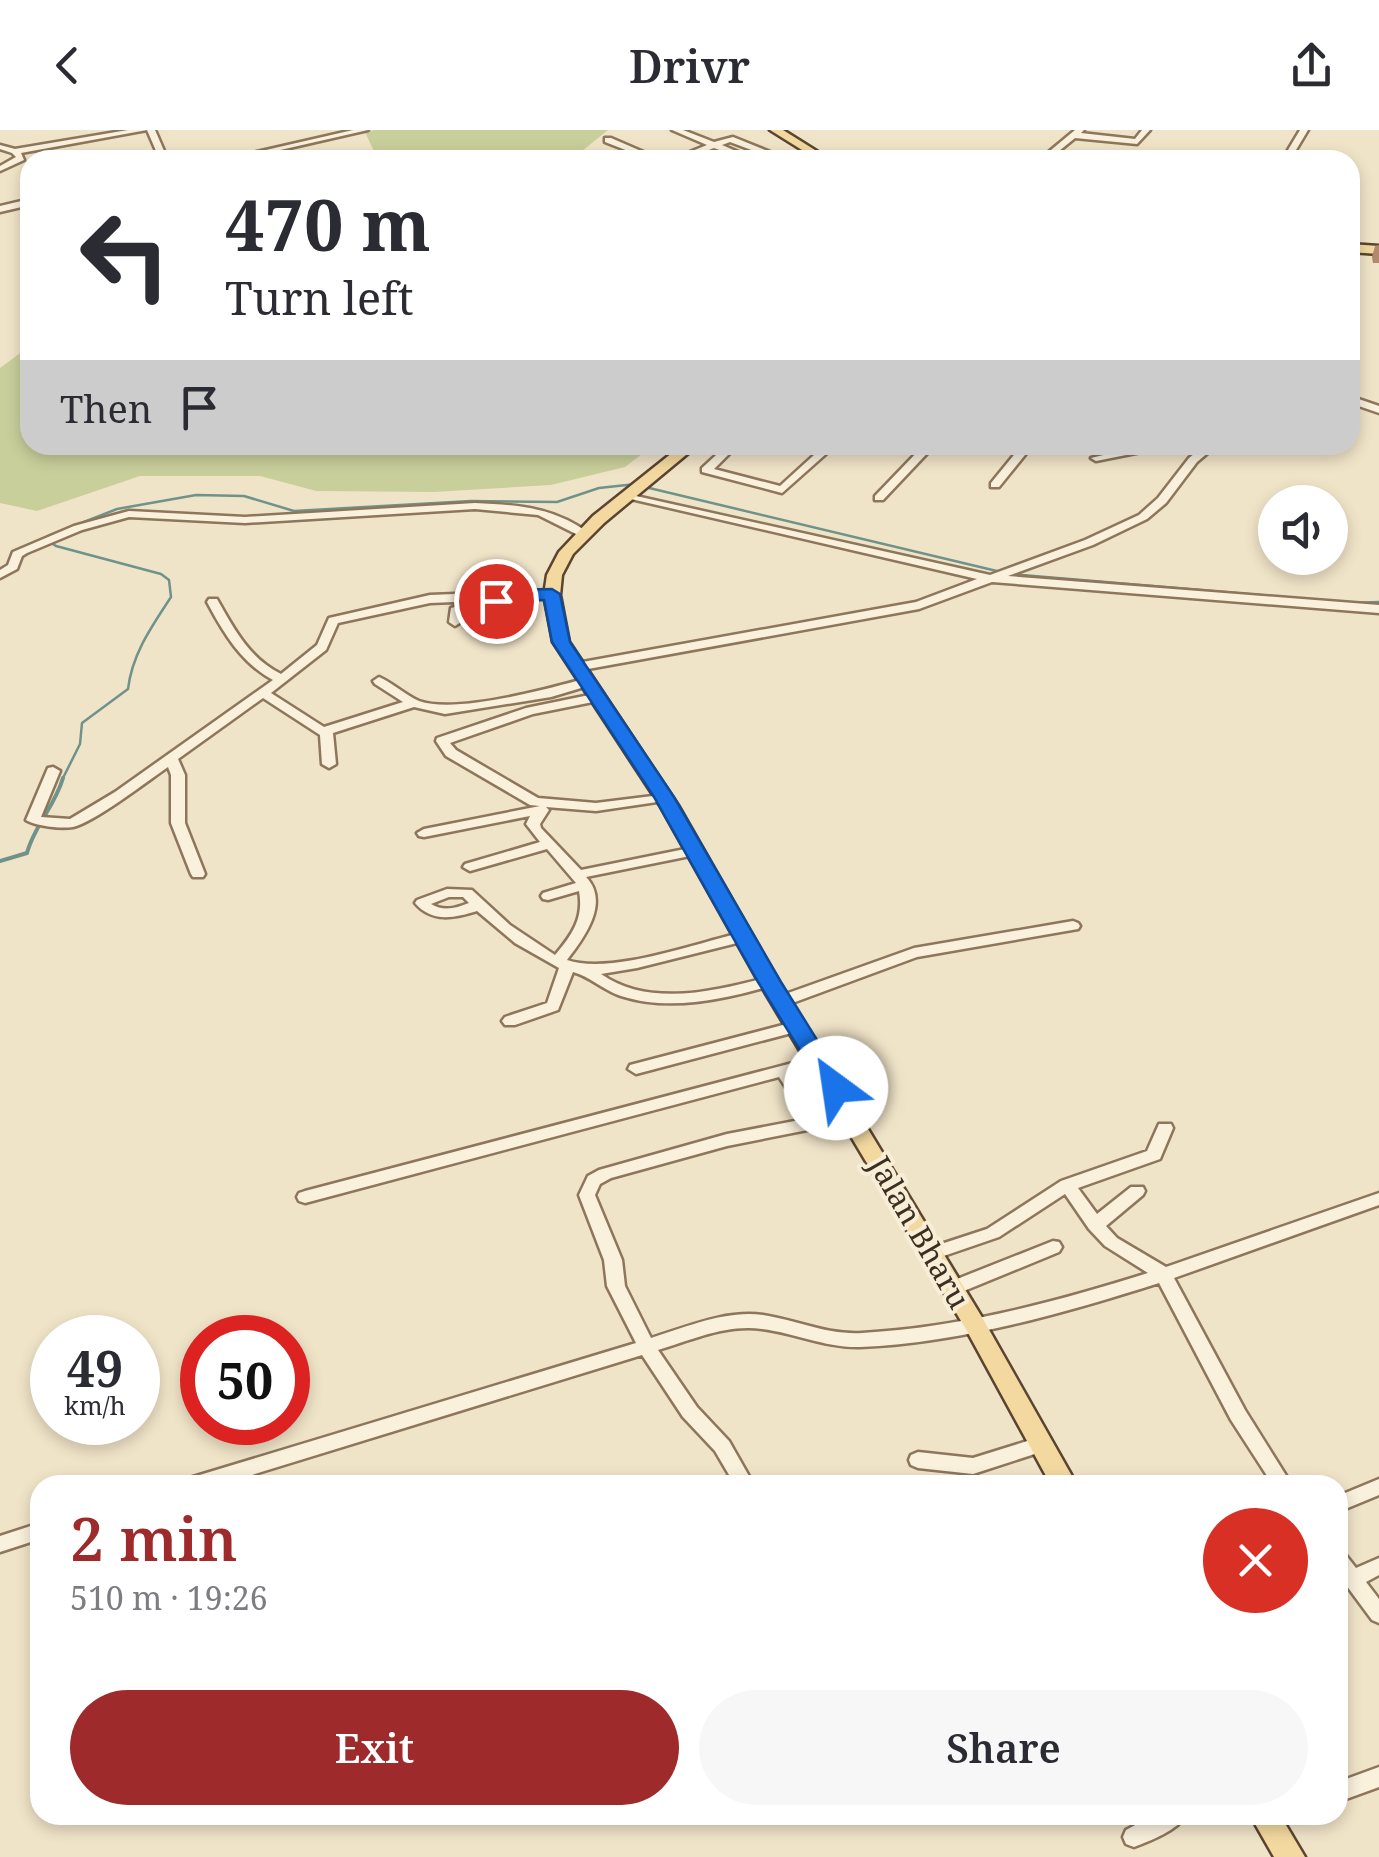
<!DOCTYPE html>
<html lang="en">
<head>
<meta charset="utf-8">
<style>
	body { margin:0; font-family:"Noto Serif",serif; background:#f7f7f7; color:#2b2b33; height:100vh; display:flex; flex-direction:column; font-size:38px; white-space:nowrap }
	* { box-sizing:border-box; margin:0 }
	p { font-size:32px; color:#7c7c81 }
	.icon { flex:none; width:55px; height:55px; fill:none; stroke:currentColor; stroke-width:2; stroke-linecap:round; stroke-linejoin:round }
	.map { position:relative; flex:1; overflow:hidden }
	.side { position:absolute; left:30px; top:1345px; width:1318px; height:350px; display:flex; flex-direction:column; background:#fff; border-radius:30px; box-shadow:0 5px 15px #0003 }
	.side>* { flex:none }
	.top-card { position:absolute; left:20px; top:20px; width:1340px; height:305px; border-radius:30px; box-shadow:0 5px 15px #0003; background:#fff; color:#2b2b33; overflow:hidden }
	.tools { position:absolute; left:1258px; top:355px; display:grid; gap:20px }
	.tools a { display:grid; place-items:center; width:90px; height:90px; border-radius:50%; background:#fff; box-shadow:0 5px 15px #0003; font-size:50px }
	.speed { position:absolute; left:30px; top:1185px; display:flex; gap:20px; font-size:50px; font-weight:700; text-align:center }
	.speed>* { display:grid; place-content:center; width:130px; height:130px; border-radius:50%; background:#fff; box-shadow:0 5px 15px #0003; line-height:1 }
	.speed small { font-size:25px; font-weight:400 }
	.speed .limit { border:15px solid #d22; background:#fff; color:#111 }
	.pin { position:absolute; display:grid; place-items:center; width:85px; height:85px; color:#fff; margin:-42px; border:5px solid #fff; border-radius:50%; box-shadow:0 2px 10px #0007 }
	.me { position:absolute; width:110px; margin:-55px; rotate:329deg; stroke-linejoin:round; filter:drop-shadow(0 0 8px #0008) }
	.turn { display:flex; align-items:center; gap:35px; height:210px; padding:0 40px; font-size:45px }
	.turn .icon { width:130px; height:130px; stroke-width:2.5 }
	.turn b { display:block; font-size:70px; line-height:85px }
	.then { display:flex; align-items:center; height:95px; padding:0 40px; background:#0003; gap:20px; font-size:38px }
	.round { display:grid; place-items:center; flex:none; width:105px; height:105px; border-radius:52px; background:#f7f7f7 }
	.overview { display:flex; align-items:center; justify-content:space-between; height:170px; padding:0 40px }
	h1 { font-size:60px; font-weight:600; line-height:75px; color:#9e2a2b }
	.primary-button { display:flex; gap:20px; margin-top:auto; padding:20px 40px }
	.primary-button a { flex:1; height:115px; border-radius:60px; background:#9e2a2b; color:#fff; font-size:40px; font-weight:600; line-height:115px; text-align:center }
	.primary-button a+a { background:#f7f7f7; color:#2b2b33 }
	header { display:flex; justify-content:space-between; align-items:center; height:130px; padding:0 40px; background:#fff; font-size:45px; font-weight:600 }
	.map>svg:first-child { display:block }
</style>
</head>
<body>
<header><svg class="icon" aria-label="back" viewBox="0 0 24 24"><path d="M15 5l-7 7 7 7"/></svg>Drivr<svg class="icon" aria-label="share" viewBox="0 0 24 24"><path d="M12 15V3M7 8l5-5 5 5M5 13v7h14v-7"/></svg></header>
<div class="map">
<svg width="1379" height="1727" viewBox="0 0 1379 1727">
	<rect width="100%" height="100%" fill="#f0e4c8"/>
	<path fill="#c9cf9b" d="M375 0H608L571 30H378L365 2Z
		M30 216V315H654L625 337 551 355 434 362 316 361 260 346H140L37 381 0 373V238Z"/>
	<g fill="none" stroke-linecap="round" stroke-linejoin="round">
		<path stroke="#6f938a" stroke-width="2.5" d="M645 357 1001 442
			M1010 444 1295 468
			M1349 473 1379 472
			M62 650 80 614 82 593 128 559C132 524 152 496 171 467L169 450 161 444 56 416 45 409 48 406 117 379 196 365 244 366 294 381 471 371 557 372 599 358 636 354"/>
		<path stroke="#6f938a" stroke-width="4" d="M0 731 27 723C34 696 55 676 63 648"/>
		<g stroke="#8d765c" stroke-width="5">
			<path id="minor" d="M128 0H147L21 23 24 30 0 41V36L16 27 12 23 0 19V15L15 19Z
				M147 0H155L168 30H160Z
				M353 0H368L237 30H222Z
				M672 0H683L714 12 733 7 790 30H778L730 12 722 15 757 30H746L714 18 682 30H670L707 15Z
				M1075 0H1084L1081 3 1135 9 1142 0H1150L1137 14 1075 8 1048 30H1039Z
				M1300 0H1308L1290 30H1282Z
				M605 8H611L662 30H651L605 12Z
				M30 69V75L0 82V76Z
				M1350 266 1379 276V283L1350 273Z
				M727 315H738L714 339 780 356 825 315H836L782 363 702 342V338Z
				M924 315H935L883 370H875V366Z
				M1022 315H1033L999 357H991V353Z
				M1058 315H1078L1082 318 1077 321Z
				M1145 315H1166L1161 318 1096 331 1091 328Z
				M1205 315H1217L1197 332 1166 373 1147 389 1093 415 1008 446 1379 475V483L992 452 919 479 577 541 571 537 577 533 916 472 977 449 631 369 626 366 627 364 990 445 1085 410 1139 385 1158 368 1189 328Z
				M475 373C518 375 554 377 590 404L588 406H580L538 385 475 379 245 393 129 387 82 400 27 423 22 426 17 439 0 448V440L8 435 13 422 74 396 129 381 245 387Z
				M551 460 555 462V466L479 471 485 474 483 477 461 483V492L455 496 449 492 451 478 479 471 430 473 338 493 326 520 271 563 324 597 403 572 375 554 373 551 379 547C393 553 405 565 419 571 456 584 548 559 587 548L593 552 591 555 551 567 445 584 414 577 333 603 336 634 329 638 322 634 320 605 263 568 178 629 185 645V693L205 744 203 747H193L191 744 171 693V645L168 637C149 650 93 693 73 697 60 699 36 696 26 690L48 638 53 637 60 641 41 687 70 689 115 662 273 550C241 533 223 502 207 472L209 469H217C234 499 249 528 281 544L317 515 329 488 430 465Z
				M599 563 603 564V570L533 584 450 613 456 620 538 668 596 673 669 664 671 667 664 671 596 681 546 677 549 680 540 694 541 698 581 740 695 717 702 721 695 725 586 747C610 772 585 807 567 830 611 845 696 813 744 802L749 804 751 807 749 810 637 838 601 844C649 878 717 861 769 847L776 852 774 855C726 869 671 882 621 866 603 860 589 846 573 842L558 880 515 895H505L502 891 505 887 547 873 559 838 515 813 477 781C454 788 432 793 415 773L417 770 447 759 472 760 510 795 555 825C572 805 584 788 579 761L548 770 543 769 541 766 543 763 576 753 547 719 470 741 463 737 465 734 540 712 526 694 530 686 424 707 419 706 417 703 424 699 540 676 530 675 446 626 436 611 437 608 526 578ZM449 767H463L469 773C456 778 444 782 431 774Z
				M1073 791 1078 793 1080 796 1078 799 917 827 787 875 782 876 774 871 777 867 914 818Z
				M798 891 806 896 803 900 636 944 628 939 630 935Z
				M819 926 827 931 824 935 793 943 814 975 812 979H800L779 947 305 1073 299 1071 297 1067 299 1063 305 1061Z
				M852 980 858 982 860 986 858 990 727 1016 611 1048 600 1054 595 1065 622 1130 625 1156 651 1208C687 1197 725 1180 763 1185 796 1190 827 1205 862 1203 958 1198 1056 1172 1148 1143L1105 1116 1089 1099 1065 1064 999 1107 932 1130 926 1129 923 1124 926 1119 987 1099 1061 1051 1147 1021 1159 994H1171L1173 998 1160 1029 1078 1058 1097 1084 1131 1057H1143L1145 1061 1143 1065 1106 1096 1117 1108 1166 1137 1379 1063V1075L1174 1148 1245 1280 1292 1355H1273L1231 1290 1159 1153C1065 1183 959 1213 860 1217 826 1218 795 1203 762 1199 726 1194 692 1210 658 1220L697 1277 729 1311 754 1355H735L715 1321 683 1287 642 1225 219 1355H184L186 1349 193 1347 636 1213 607 1156 604 1130 579 1065 588 1046 599 1040 727 1004Z
				M1053 1111 1059 1112 1062 1117 1059 1122 959 1163 953 1165 947 1163 944 1158 947 1153Z
				M1040 1307 1047 1310 1049 1315 1047 1320 973 1344 918 1338 911 1335 909 1330 911 1325 918 1322 973 1328Z
				M1379 1349V1365L1338 1382V1366Z
				M40 1393V1409L0 1422V1406Z
				M1338 1422 1345 1424 1356 1438 1379 1428V1445L1366 1452 1379 1469V1493L1372 1490 1338 1444Z
				M1379 1637V1657L1338 1672V1652Z
				M1154 1685H1186C1178 1700 1150 1711 1134 1717L1126 1714 1123 1707 1126 1700Z"/>
		</g>
		<g stroke="#5b4430" stroke-width="5">
			<path id="major" d="M770 0H783L831 30H818Z
				M1350 114 1379 116V124L1350 122Z
				M682 315H698L604 393 573 424 562 445 560 465 569 512 679 677 779 852 983 1189 1077 1355H1051L967 1201 759 852 661 677 553 512 544 465 547 445 559 422 593 386Z
				M1250 1685H1280L1305 1727H1274Z"/>
		</g>
		<use href="#minor" fill="#faf1dc" fill-rule="evenodd"/>
		<use href="#major" fill="#f3d9a0" fill-rule="evenodd"/>
	</g>
	<path fill="#b2896c" d="M1379 115V133H1373L1372 127 1375 116Z"/>
	<path fill="#1a73e8" stroke="#114b97" stroke-width="2.5" d="M552 459 560 464 570 512 674 667 781 852 847 958 844 964H827L758 852 654 667 552 512 544 470 514 471 496 476 487 471 512 460Z"/>
	<g text-anchor="middle" dominant-baseline="central" stroke-width="8" stroke-linejoin="round" paint-order="stroke">
		<g font-size="30" fill="#3d2e20" stroke="#f7eed8">
			<text transform="translate(920 1102) rotate(60)">Jalan Bharu</text>
		</g>
	</g>
</svg>
<div class="tools">
<a><svg class="icon" aria-label="sound" viewBox="0 0 24 24"><path d="M4 9h4l5-4v14l-5-4H4zM17 9q2 3 0 6"/></svg></a>
</div>
<div class="speed"><div>49<small>km/h</small></div><div class="limit">50</div></div>
<div class="pin" style="left:496px;top:471px;background:#d93025"><svg class="icon" aria-label="arrive" viewBox="0 0 24 24"><path d="M6 21V4h12l-3 4 3 4H6"/></svg></div>
<svg class="me" style="left:836px;top:958px" viewBox="-20 -20 40 40"><circle r="19" fill="#fff"/><path d="M0-13L10 11 0 6-10 11z" fill="#1a73e8"/></svg>
<div class="top-card">
<div class="turn"><svg class="icon" aria-label="left" viewBox="0 0 24 24"><path d="M17 20v-9H6M10 6l-5 5 5 5"/></svg><div><b>470 m</b>Turn left</div></div>
<div class="then">Then<svg class="icon" aria-label="arrive" viewBox="0 0 24 24"><path d="M6 21V4h12l-3 4 3 4H6"/></svg></div>
</div>
<section class="side">
<div class="overview"><div><h1>2 min</h1><p>510 m · 19:26</p></div><a class="round" style="background:#d93025;color:#fff"><svg class="icon" aria-label="close" viewBox="0 0 24 24"><path d="M6 6l12 12M18 6L6 18"/></svg></a></div>
<div class="primary-button"><a>Exit</a><a>Share</a></div>
</section>
</div>
</body>
</html>
